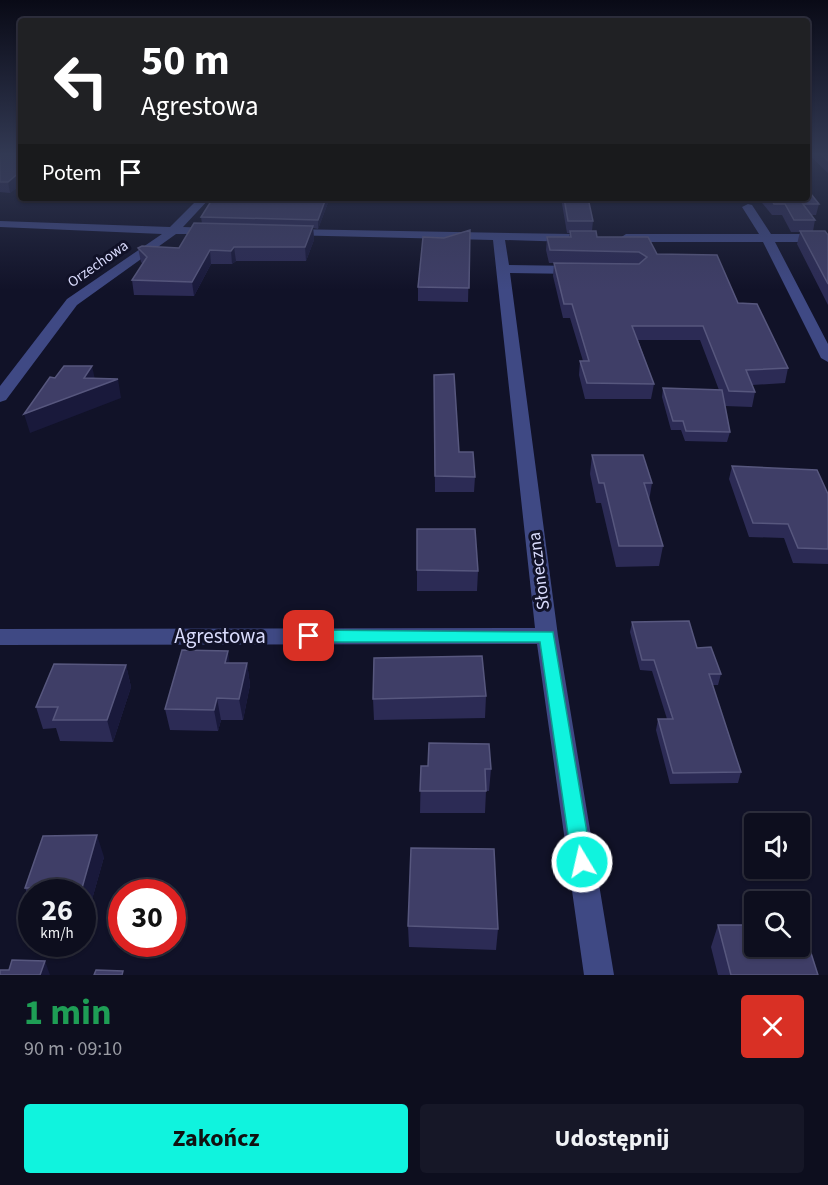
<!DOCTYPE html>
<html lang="pl">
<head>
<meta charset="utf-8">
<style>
	body { margin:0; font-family:"Source Sans 3",sans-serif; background:#161727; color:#f1f3f6; height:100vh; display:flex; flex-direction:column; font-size:22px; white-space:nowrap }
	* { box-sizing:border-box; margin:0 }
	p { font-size:20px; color:#9a9ca4 }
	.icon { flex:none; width:33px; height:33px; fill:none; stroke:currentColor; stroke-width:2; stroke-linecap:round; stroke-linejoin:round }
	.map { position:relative; height:975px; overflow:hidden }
	.panel { display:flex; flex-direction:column; background:#0d0e1e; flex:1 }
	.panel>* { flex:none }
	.top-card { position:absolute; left:18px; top:18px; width:792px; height:183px; border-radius:6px; box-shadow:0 2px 4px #0004,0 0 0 2px #2d2e3c; background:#202124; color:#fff; overflow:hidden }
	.buttons { position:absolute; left:744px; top:813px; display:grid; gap:12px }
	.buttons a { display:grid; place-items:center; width:66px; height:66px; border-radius:6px; background:#0d0e1e; box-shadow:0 2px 4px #0004,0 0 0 2px #2d2e3c; font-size:30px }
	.speed { position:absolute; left:18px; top:879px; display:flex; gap:12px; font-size:30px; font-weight:700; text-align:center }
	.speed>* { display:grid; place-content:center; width:78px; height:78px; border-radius:50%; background:#0d0e1e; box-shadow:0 2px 4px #0004,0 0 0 2px #2d2e3c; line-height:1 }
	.speed small { font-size:15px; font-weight:400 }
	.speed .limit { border:9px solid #d22; background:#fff; color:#111 }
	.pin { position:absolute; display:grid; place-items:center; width:51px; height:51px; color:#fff; margin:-26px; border-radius:12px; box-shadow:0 3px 9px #0006 }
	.me { position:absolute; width:66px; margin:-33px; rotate:351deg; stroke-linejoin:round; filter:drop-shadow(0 0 4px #0008) }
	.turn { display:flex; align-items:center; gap:21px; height:126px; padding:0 24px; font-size:27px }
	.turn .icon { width:78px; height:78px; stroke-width:2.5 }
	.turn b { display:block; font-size:42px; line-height:51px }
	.then { display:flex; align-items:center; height:57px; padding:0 24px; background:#0003; gap:12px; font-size:22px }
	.round { display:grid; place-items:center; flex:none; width:63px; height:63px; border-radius:6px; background:#161727 }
	.headline { display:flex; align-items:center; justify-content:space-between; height:102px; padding:0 24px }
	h1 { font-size:36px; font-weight:700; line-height:45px; color:#1e9e55 }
	.button { display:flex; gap:12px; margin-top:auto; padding:12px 24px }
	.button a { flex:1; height:69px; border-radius:6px; background:#10f3de; color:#111; font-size:24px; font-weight:700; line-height:69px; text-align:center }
	.button a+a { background:#161727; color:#f1f3f6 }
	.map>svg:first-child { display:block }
</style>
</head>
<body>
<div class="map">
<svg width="828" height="975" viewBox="0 0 828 975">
	<rect width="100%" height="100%" fill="#111228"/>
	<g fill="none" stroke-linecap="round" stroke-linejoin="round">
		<path fill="#3f4984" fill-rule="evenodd" d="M199 198H210L183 227 214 228 220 232 218 234H176L77 305 6 400 0 402V386L67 299 162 234 0 227V221L170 227Z
			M748 204 752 205 771 234H828V242H775L828 344V362L821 358 763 242H626L620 238 626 234H759L742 207Z
			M290 229 571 234 577 238 571 242 505 240 509 265 576 266 582 270 576 274 510 273 558 636 614 975H584L537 644 0 645V629L535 628 493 240 286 235V231Z"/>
	</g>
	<path fill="#2c2b55" d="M0 153H21V184L10 193 0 192Z
		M807 153H828V173Z
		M213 198H329V200L318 229 313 228 314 240 306 261H236L232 264H211L194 296 134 295 132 280 143 264 141 262 138 248H179L202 224 201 217Z
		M561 198H588L593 221 592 231 597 237 657 254 738 303 788 368 785 383 752 385 755 392 752 407 725 406 730 432 727 442 685 441 681 430H671L662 397 663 388 719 390 700 340H638L654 384 651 399H585L579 375 580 361H583L570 318H563L553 276 554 263H549L546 250 547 237H569L570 233H567Z
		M758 198H807L819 204 816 215H812L815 220 813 231 828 235V305L797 244 800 232H791L782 215H772Z
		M470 230 468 302 418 301V287L444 238Z
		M434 375 459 452 475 477 474 492H435Z
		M592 455 652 483 649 501 663 546 659 566 616 567 601 503H596L590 474Z
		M732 466 828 494V564L793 563 784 538 749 537 729 479Z
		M417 529 478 571 477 591H417Z
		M632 622 697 648 721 674 718 685H712L741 772 738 783 670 784 656 730 658 719H667L652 671 640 670 630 632Z
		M230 663H247L250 685 243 720H221L218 731 170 730 165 709Z
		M126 665 131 687 113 742 60 741 56 728 43 729 36 707Z
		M486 696 485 718 374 720 373 699Z
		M421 766 491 769 489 791H486L485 813H420Z
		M104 857 89 910H82V892H32V903L25 888Z
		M718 925 818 975H718L711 947Z
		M408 926 498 929 496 950 409 947Z"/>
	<path fill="#19193b" d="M21 171V184L10 193 8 182Z
		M326 198H329V200L318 229V220Z
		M313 226 314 240 306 261 305 247Z
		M234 247 236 261 232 264 231 251Z
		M210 250 211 264 194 296 192 282Z
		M92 366 96 384 118 379 121 398 30 433 24 414Z
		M228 651 231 672 225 663Z
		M247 663 250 685 243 720 239 699Z
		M126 665 131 687 113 742 107 720Z
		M217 698 221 720 218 731 214 710Z
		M97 835 104 857 89 910 82 888Z
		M45 961 50 975H40Z"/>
	<path fill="#3f3e67" stroke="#57577e" stroke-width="1.5" d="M0 153H21V171L8 182H0Z
		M820 153H828V161Z
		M807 189 819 204H803L815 220H794L785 204H774L770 198H807Z
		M213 198H326L318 220 201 217Z
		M564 198H588L593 221H568Z
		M194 223 313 226 305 247H234L231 251 210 250 192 282 132 280 147 257 138 248 142 246 179 248Z
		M470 230 469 288 418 287 423 237 444 238Z
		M570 231H596L597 237H648L657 254 717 255 738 303 757 304 788 368 746 370 755 392 729 391 703 326H632L654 384 587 383 580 361H589L572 304H564L554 263 639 264 647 257 639 252 550 250 547 237H571Z
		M800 231H825L828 235V284Z
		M64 366H92L84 378 118 379 24 414 50 377 55 378Z
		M454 374 459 452H473L475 477 435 476 434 375Z
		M663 388 722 390 730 432 686 431 683 421H673Z
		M592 455H643L652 483H644L663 546H619L604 483H599Z
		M732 466 817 470 828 494V549L798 548 788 524 753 523Z
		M417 529H475L478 571 417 570Z
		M689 621 697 648 711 647 721 674H709L741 772 673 773 658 719H673L654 660H642L632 622Z
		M182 650 228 651 225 663H247L239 699 217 698 214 710 165 709Z
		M482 656 486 696 373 699 374 658Z
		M54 664 126 665 107 720H53L58 707H36Z
		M429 743 489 744 491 769H485L486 791H420L421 766H428Z
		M97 835 82 888H25L43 836Z
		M411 848 494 849 498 929 408 926Z
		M718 925H754V946H800V925H802L818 975H731Z
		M12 960 45 961 40 975H0V970H9Z
		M96 970 123 971 122 975H94Z"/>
	<linearGradient id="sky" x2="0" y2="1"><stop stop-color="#090a16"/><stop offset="0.53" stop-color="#323953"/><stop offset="1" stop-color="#323953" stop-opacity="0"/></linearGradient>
	<rect width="828" height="290" fill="url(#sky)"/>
	<path fill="#10f3de" stroke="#0a9e90" stroke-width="1.5" d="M309 630 553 632 592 862 589 869 582 871 575 869 572 862 540 642H309L301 636Z"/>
	<g text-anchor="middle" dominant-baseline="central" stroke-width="6" stroke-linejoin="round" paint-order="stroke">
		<g font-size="15" fill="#dadcfd" stroke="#111228">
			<text transform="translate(98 264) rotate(-35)">Orzechowa</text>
		</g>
		<g font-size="18" fill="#dadcfd" stroke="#111228">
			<text transform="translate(539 571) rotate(-97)">Słoneczna</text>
		</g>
		<g font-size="21" fill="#dadcfd" stroke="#111228">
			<text x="220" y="636">Agrestowa</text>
		</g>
	</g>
</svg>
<div class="buttons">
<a><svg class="icon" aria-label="sound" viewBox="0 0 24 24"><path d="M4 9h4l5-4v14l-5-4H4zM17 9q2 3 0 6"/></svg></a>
<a><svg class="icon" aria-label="search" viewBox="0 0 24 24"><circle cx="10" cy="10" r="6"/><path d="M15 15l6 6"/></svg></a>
</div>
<div class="speed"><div>26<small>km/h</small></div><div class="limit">30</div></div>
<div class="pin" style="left:309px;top:636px;background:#d93025"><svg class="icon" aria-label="arrive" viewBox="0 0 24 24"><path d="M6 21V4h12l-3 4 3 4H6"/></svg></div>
<svg class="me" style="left:582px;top:862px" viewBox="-20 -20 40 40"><circle r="17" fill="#10f3de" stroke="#fff" stroke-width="3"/><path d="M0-11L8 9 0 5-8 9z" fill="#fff"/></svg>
<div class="top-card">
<div class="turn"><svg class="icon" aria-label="left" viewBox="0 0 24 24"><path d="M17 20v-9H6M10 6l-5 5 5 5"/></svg><div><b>50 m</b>Agrestowa</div></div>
<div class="then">Potem<svg class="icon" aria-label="arrive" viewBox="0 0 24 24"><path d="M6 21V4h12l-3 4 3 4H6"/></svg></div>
</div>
</div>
<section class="panel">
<div class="headline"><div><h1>1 min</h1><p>90 m · 09:10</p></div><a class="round" style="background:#d93025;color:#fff"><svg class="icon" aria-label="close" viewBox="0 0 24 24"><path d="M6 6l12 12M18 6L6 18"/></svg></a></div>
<div class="button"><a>Zakończ</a><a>Udostępnij</a></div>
</section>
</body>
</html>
